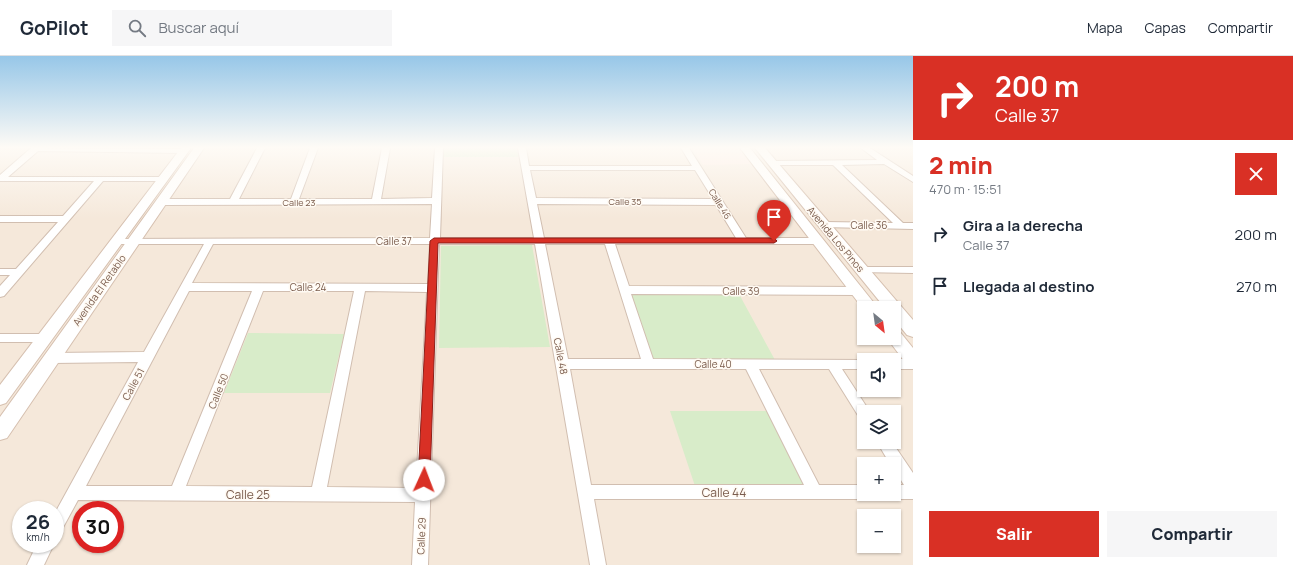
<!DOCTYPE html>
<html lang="es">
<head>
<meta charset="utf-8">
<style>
	body { margin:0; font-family:Manrope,sans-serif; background:#f6f6f7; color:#1f2937; height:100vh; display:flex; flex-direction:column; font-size:15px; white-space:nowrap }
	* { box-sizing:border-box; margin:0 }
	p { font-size:13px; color:#747a83 }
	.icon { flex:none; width:22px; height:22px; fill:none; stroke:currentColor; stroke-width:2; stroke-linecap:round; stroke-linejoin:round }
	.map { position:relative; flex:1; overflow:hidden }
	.details { display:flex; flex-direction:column; background:#fff; width:380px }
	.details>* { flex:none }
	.banner { background:#d93025; color:#fff; overflow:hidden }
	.needle { width:26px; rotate:151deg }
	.fabs { position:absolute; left:857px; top:245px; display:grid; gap:8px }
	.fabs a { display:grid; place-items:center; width:44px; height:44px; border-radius:0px; background:#fff; box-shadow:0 1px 3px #0004; font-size:20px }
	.speed { position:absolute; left:12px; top:445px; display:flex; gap:8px; font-size:20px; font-weight:700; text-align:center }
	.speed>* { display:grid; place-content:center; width:52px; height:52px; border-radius:50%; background:#fff; box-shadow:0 1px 3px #0004; line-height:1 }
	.speed small { font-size:10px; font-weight:400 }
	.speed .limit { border:6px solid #d22; background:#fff; color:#111 }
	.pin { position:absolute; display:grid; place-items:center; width:34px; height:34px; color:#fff; margin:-41px -17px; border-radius:50% 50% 50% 0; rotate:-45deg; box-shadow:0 0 4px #0007 }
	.pin .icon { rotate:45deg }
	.me { position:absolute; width:44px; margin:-22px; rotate:2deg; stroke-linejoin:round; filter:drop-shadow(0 0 3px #0008) }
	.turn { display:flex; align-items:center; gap:14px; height:84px; padding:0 16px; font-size:18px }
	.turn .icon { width:52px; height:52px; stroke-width:2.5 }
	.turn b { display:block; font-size:28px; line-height:34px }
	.round { display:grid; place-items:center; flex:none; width:42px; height:42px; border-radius:0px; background:#f6f6f7 }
	.summary { display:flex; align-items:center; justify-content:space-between; height:68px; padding:0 16px }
	h1 { font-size:24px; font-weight:800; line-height:30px; color:#d93025 }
	.action { display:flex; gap:8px; margin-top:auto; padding:8px 16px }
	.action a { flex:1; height:46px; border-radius:0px; background:#d93025; color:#fff; font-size:16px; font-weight:800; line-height:46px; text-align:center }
	.action a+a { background:#f6f6f7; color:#1f2937 }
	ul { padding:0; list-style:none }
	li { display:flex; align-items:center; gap:12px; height:52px; padding:0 16px }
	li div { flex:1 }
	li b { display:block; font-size:15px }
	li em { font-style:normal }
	header { display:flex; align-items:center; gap:24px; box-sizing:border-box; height:56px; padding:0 20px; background:#fff; border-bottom:1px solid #e0e1e3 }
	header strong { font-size:19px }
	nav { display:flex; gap:22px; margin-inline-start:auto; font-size:14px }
	.search { width:280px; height:36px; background:#f6f6f7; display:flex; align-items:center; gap:10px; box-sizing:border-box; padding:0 14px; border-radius:0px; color:#747a83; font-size:15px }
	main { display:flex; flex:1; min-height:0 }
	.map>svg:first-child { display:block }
</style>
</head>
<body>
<header>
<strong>GoPilot</strong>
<div class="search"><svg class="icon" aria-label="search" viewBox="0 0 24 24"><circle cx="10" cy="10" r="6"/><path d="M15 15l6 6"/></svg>Buscar aquí</div>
<nav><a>Mapa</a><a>Capas</a><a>Compartir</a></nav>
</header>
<main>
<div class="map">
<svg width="913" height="509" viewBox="0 0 913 509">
	<rect width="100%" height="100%" fill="#fdf6ec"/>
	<path fill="#f5e8da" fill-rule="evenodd" d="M0 92H913V509H0ZM864 252H894V282H864ZM864 304H894V334H864ZM864 356H894V386H864ZM864 408H894V438H864ZM21 454H55V488H21ZM81 454H115V488H81ZM864 460H894V490H864Z"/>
	<path fill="#fde8e0" d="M692 92H739L752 108 703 109Z"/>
	<path fill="#d8ecc9" d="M443 92H517L518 101H442Z
		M532 189 550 291 439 292 441 190Z
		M630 238H739L775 304 652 303Z
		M248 277 344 278 330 337H224Z
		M670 355H767L804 430H695Z"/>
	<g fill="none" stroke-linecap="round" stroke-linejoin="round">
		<g stroke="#d1beb0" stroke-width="2">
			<path id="street" d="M31 92 184 93 188 95 184 97 38 95 8 121H162L166 123 162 125H103L4 240 0 241V230L10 219H0V213H16L58 166H0V160H63L94 125H0V119Z
				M257 92H265L239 143H291L310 92H318L299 143H372L382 92H390L381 143 432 142 435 92H443L440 182H534L518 92H526L529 110H692L681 92H689L746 182H817L822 185 817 188H615L629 230 858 231 862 232 863 235 862 238 858 239 631 238 653 303 866 304H864V313H842L870 356H864V363L859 361 829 313H759L819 429H864V438H871L869 441 864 443H594L606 509H590L535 188H439L428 509H412L415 446 78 444 60 477 55 480V457L138 306 52 307 48 305 46 302 48 299 52 297 144 296 204 188H116L111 185 113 183 430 182 432 148 161 149 157 146 161 143H230ZM530 114H695L713 143 536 142ZM537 148 716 149 736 182H544ZM213 188H430L428 228 192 227ZM545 188H605L641 303H568ZM189 235H252L172 430H86ZM263 235H354L312 431 186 430ZM365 235 427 236 416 432 327 431ZM570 313H746L804 429H591Z
				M861 92H870L913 120V126L884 108 842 109 903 167H913V173L822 171 820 169 822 167 825 166 893 167 833 109H772L768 107 772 105 877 104Z
				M862 211H913V217L858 216 857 214Z
				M0 278H45L49 279 51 282 49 285 45 286H0Z
				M894 303H913V313H894V304H892Z
				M877 386H892L913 417V443H894L889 441 887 438H894V429H904L894 413V408H890Z
				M37 488H54L44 509H27Z"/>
		</g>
		<g stroke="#d6c0b0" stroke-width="2">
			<path id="secondary" d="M181 92H191L6 347 0 349V329Z
				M194 92H204L7 382 0 384V361Z
				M740 92H750L878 252H864V254Z
				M755 92H765L913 264V281L907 279 894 263V252H885Z
				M894 274 900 276 913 292V310L907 309 887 282H894Z"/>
		</g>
		<use href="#street" fill="#fff" fill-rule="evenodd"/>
		<use href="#secondary" fill="#fff" fill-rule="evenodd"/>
	</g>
	<linearGradient id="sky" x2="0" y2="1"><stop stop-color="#97c7e8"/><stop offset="0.56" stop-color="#fefbf6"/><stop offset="1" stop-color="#fefbf6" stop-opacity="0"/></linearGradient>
	<rect width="913" height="163" fill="url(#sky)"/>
	<path fill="#d93025" stroke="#8d1f18" d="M434 182H774L777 185 774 187H438L430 424 428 428 424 430 419 428 418 424 430 185Z"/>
	<g text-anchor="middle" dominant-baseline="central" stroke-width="3" stroke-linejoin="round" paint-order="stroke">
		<g font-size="9" fill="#7a5c4d" stroke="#fffaf3">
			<text x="625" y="145">Calle 35</text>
			<text x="299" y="146">Calle 23</text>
			<text transform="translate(720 148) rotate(58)">Calle 46</text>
		</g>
		<g font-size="10" fill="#7a5c4d" stroke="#fffaf3">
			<text x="869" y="169">Calle 36</text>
			<text transform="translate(836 183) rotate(50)">Avenida Los Pinos</text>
			<text x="394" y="185">Calle 37</text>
			<text x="308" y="231">Calle 24</text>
			<text transform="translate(99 234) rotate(-55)">Avenida El Retablo</text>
			<text x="741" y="235">Calle 39</text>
			<text transform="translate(561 300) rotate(79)">Calle 48</text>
			<text x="713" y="308">Calle 40</text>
			<text transform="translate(133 328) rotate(-62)">Calle 51</text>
			<text transform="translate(218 335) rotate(-68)">Calle 50</text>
			<text transform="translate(421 480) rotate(-88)">Calle 29</text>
		</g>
		<g font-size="12" fill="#7a5c4d" stroke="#fffaf3">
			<text x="724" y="436">Calle 44</text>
			<text x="248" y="438">Calle 25</text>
		</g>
	</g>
</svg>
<div class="fabs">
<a><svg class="needle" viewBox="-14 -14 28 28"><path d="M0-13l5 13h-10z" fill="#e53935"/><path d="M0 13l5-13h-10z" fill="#747a83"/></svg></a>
<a><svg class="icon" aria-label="sound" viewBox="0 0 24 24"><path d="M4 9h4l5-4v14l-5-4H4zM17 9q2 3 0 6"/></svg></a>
<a><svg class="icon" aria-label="layers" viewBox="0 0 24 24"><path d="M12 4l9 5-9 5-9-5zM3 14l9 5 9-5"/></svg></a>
<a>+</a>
<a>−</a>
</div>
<div class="speed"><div>26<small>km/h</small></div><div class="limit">30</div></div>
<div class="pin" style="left:774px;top:185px;background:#d93025"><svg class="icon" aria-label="arrive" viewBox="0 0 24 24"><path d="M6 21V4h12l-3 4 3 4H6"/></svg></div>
<svg class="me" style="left:424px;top:424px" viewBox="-20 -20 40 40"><circle r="19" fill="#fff"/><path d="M0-13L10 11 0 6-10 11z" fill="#d93025"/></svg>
</div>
<section class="details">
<div class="banner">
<div class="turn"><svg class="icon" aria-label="right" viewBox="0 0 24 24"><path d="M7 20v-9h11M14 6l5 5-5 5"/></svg><div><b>200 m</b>Calle 37</div></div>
</div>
<div class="summary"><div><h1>2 min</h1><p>470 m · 15:51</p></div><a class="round" style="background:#d93025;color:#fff"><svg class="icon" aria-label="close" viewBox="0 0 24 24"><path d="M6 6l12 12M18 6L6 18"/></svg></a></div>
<ul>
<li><svg class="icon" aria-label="right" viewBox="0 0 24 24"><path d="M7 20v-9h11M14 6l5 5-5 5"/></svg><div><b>Gira a la derecha</b><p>Calle 37</p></div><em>200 m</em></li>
<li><svg class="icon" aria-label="arrive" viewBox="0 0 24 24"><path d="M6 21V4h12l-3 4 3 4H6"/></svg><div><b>Llegada al destino</b></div><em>270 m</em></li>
</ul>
<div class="action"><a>Salir</a><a>Compartir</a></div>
</section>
</main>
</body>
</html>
